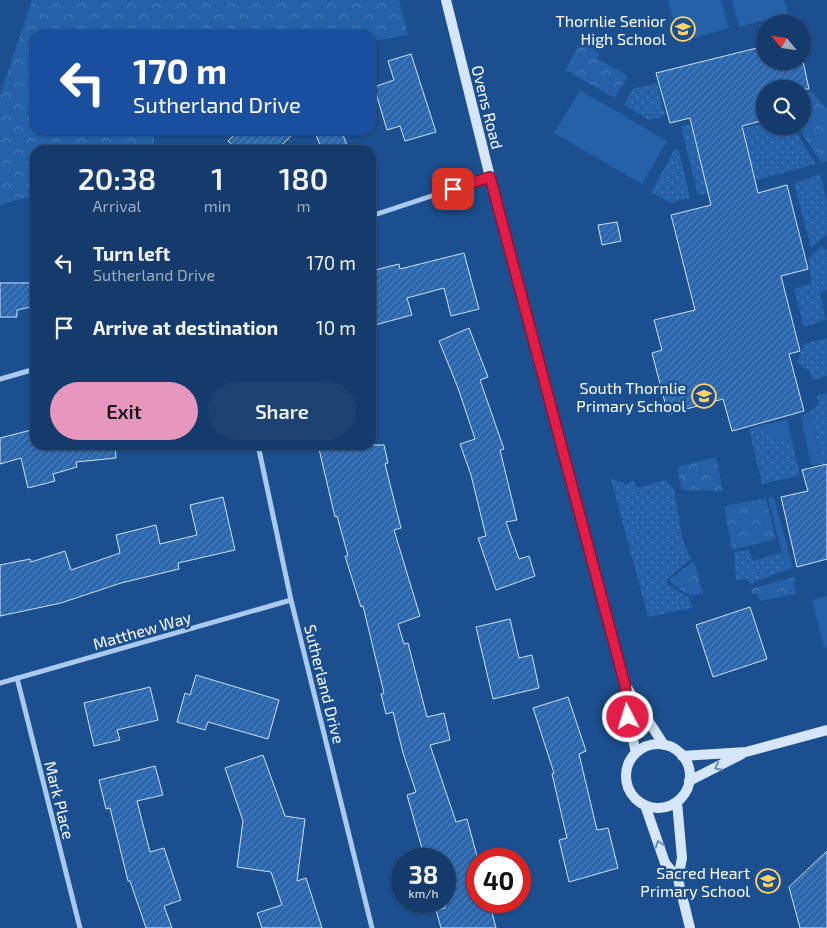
<!DOCTYPE html>
<html lang="en">
<head>
<meta charset="utf-8">
<style>
	body { margin:0; font-family:"Exo 2",sans-serif; background:#1d4271; color:#f1f3f6; height:100vh; display:flex; flex-direction:column; font-size:19px; white-space:nowrap }
	* { box-sizing:border-box; margin:0 }
	p { font-size:16px; color:#9dadc1 }
	.icon { flex:none; width:28px; height:28px; fill:none; stroke:currentColor; stroke-width:2; stroke-linecap:round; stroke-linejoin:round }
	.map { position:relative; flex:1; overflow:hidden }
	.panel { position:absolute; left:30px; top:145px; width:346px; height:305px; display:flex; flex-direction:column; background:#143b6b; border-radius:15px; box-shadow:0 1px 4px #0004,0 0 0 1px #33557e }
	.panel>* { flex:none }
	.banner { position:absolute; left:30px; top:30px; width:346px; height:105px; border-radius:15px; box-shadow:0 1px 4px #0004,0 0 0 1px #33557e; background:#1a4fa0; color:#fff; overflow:hidden }
	.needle { width:32px; rotate:299deg }
	.controls { position:absolute; left:756px; top:15px; display:grid; gap:10px }
	.controls a { display:grid; place-items:center; width:55px; height:55px; border-radius:50%; background:#143b6b; box-shadow:0 1px 4px #0004,0 0 0 1px #33557e; font-size:25px }
	.speed { position:absolute; left:391px; top:848px; display:flex; gap:10px; font-size:25px; font-weight:700; text-align:center }
	.speed>* { display:grid; place-content:center; width:65px; height:65px; border-radius:50%; background:#143b6b; box-shadow:0 1px 4px #0004,0 0 0 1px #33557e; line-height:1 }
	.speed small { font-size:12px; font-weight:400 }
	.speed .limit { border:8px solid #d22; background:#fff; color:#111 }
	.pin { position:absolute; display:grid; place-items:center; width:42px; height:42px; color:#fff; margin:-21px; border-radius:10px; box-shadow:0 2px 8px #0006 }
	.me { position:absolute; width:55px; margin:-28px; rotate:355deg; stroke-linejoin:round; filter:drop-shadow(0 0 4px #0008) }
	.turn { display:flex; align-items:center; gap:18px; height:105px; padding:0 20px; font-size:22px }
	.turn .icon { width:65px; height:65px; stroke-width:2.5 }
	.turn b { display:block; font-size:35px; line-height:42px }
	.eta { display:flex; justify-content:space-evenly; align-items:center; height:85px; text-align:center }
	.eta b { font-size:30px; font-weight:600; line-height:35px }
	.cta { display:flex; gap:10px; margin-top:auto; padding:10px 20px }
	.cta a { flex:1; height:58px; border-radius:30px; background:#e797bd; color:#111; font-size:20px; font-weight:600; line-height:58px; text-align:center }
	.cta a+a { background:#1d4271; color:#f1f3f6 }
	ul { padding:0; list-style:none }
	li { display:flex; align-items:center; gap:15px; height:65px; padding:0 20px }
	li div { flex:1 }
	li b { display:block; font-size:19px }
	li em { font-style:normal }
	.map>svg:first-child { display:block }
</style>
</head>
<body>
<div class="map">
<svg width="827" height="928" viewBox="0 0 827 928">
	<defs>
		<pattern id="grass-dots" width="8" height="8" patternUnits="userSpaceOnUse" patternTransform="scale(1.25)"><rect width="8" height="8" fill="#2461a8"/><path d="M2 2h.1M6 6h.1" fill="none" stroke="#4579b5" stroke-width="1.8" stroke-linecap="round"/></pattern>
		<pattern id="park-crowns" width="20" height="18" patternUnits="userSpaceOnUse" patternTransform="scale(1.25)"><rect width="20" height="18" fill="#2461a8"/><path d="M2 6a3 3 0 1 1 6 0M12 15a3 3 0 1 1 6 0" fill="none" stroke="#4579b5"/></pattern>
		<pattern id="building-hatch" width="6" height="6" patternUnits="userSpaceOnUse" patternTransform="scale(1.25)"><rect width="6" height="6" fill="#2a66ad"/><path d="M-1 1l2-2M0 6l6-6M5 7l2-2" fill="none" stroke="#4a7db9"/></pattern>
	</defs>
	<rect width="100%" height="100%" fill="#1b4f8f"/>
	<path fill="url(#grass-dots)" d="M657 83 665 116 649 120 624 105 633 89Z
		M711 117 717 134 765 123V126H792L816 164 698 196 681 126Z
		M675 149 679 151 690 198 670 203 651 192Z
		M820 174 827 201V235L811 248 794 184Z
		M821 246 827 250V290L820 293 826 320 804 327 794 289 812 283 808 259Z
		M827 338V376L812 380 810 371 797 363 804 344Z
		M827 393V462L822 464 810 411 818 405 817 395Z
		M787 420 800 475 762 484 749 429Z
		M611 479 626 484 634 481 637 488 665 480 674 489 683 541 691 559 669 577 666 583 689 598 693 608 648 617Z
		M749 549 753 561 781 553 786 570 750 584 748 579 736 580 734 552Z"/>
	<path fill="url(#park-crowns)" d="M32 0H399L408 35 371 41V35H35V130H155L153 149 35 150V195L0 205V95Z
		M581 42 600 53 597 58 628 76 615 98 565 70Z
		M811 91 827 109V161L822 163 797 126H802L803 93Z
		M716 457 723 491 682 490 677 467Z
		M766 498 776 539 732 550 724 506Z
		M694 561 703 593 691 596 673 585 670 579Z
		M794 577 796 580 794 582 796 594 760 601 757 594H752L751 589Z"/>
	<path fill="#2461a8" d="M668 0H721L729 28 679 42Z
		M732 0H784L788 14 739 27Z
		M580 90 667 141 642 184 554 133Z
		M810 411 822 464 811 465 801 416Z
		M787 420 792 443C778 441 769 436 759 426Z
		M768 497 774 498 793 568 786 570Z
		M827 596V647L824 648 812 600Z"/>
	<path fill="url(#building-hatch)" stroke="#cfe3fa" d="M765 46V61H803L809 89H765V120L742 126 758 193 787 185 808 269 781 276 800 351 789 354 804 411 732 431 723 399 668 414 652 353 662 350 654 320 695 310 671 215 711 205 690 118 670 123 656 73Z
		M411 54 436 132 405 141 400 126 387 130 374 87 394 80 388 61Z
		M239 130H297L277 150H237L228 141Z
		M314 130H341L349 150H322Z
		M617 222 621 241 602 245 598 225Z
		M464 253 479 309 451 316 444 288 407 298 412 315 371 326V271L399 264 400 269Z
		M0 283H35V306L17 310V317H0Z
		M469 328 488 377 480 380 504 449 500 450 517 520 506 522 519 559 529 556 535 576 496 590 478 538 486 536 471 475 460 444 475 439 458 388 439 341Z
		M35 429V445H115L116 458 76 462 77 467 53 474 55 481 28 488 21 458 0 464V438Z
		M336 445H384L388 463 385 464 401 528 394 530 420 616 398 624 404 644 408 643 427 717 444 713 450 740 430 745 456 822 467 819 478 860V901H489L496 928H441L436 910 445 908V859H425L407 795 416 792 403 753 393 712 386 714 381 694 384 693 363 606 361 607 345 556H348L337 516 335 517 319 449Z
		M827 464V559L797 567 781 497 808 491 802 470Z
		M223 497 235 550 178 563 179 569 121 583 61 603 0 616V565L30 559 31 562 65 551 71 570 120 553 116 535 156 525 160 544 197 535 190 505Z
		M750 607 767 659 713 677 696 625Z
		M510 619 519 658 532 655 539 688 493 699 476 627Z
		M196 675 279 700 268 739 208 722 205 730 177 722 185 693 190 695Z
		M150 687 158 720 117 730 120 740 94 746 84 703Z
		M568 697 586 751 579 754 597 830 608 828 618 868 569 882 559 840 567 838 552 774 554 773 533 708Z
		M263 755 285 816 305 819 297 881 306 878 322 928H262L257 913 282 905 271 872 237 867 243 821 225 768Z
		M155 766 163 795 137 801 150 852 164 848 181 900 164 906 172 928H146L130 881H128L110 808 106 809 99 780Z
		M827 851V928H800L789 887Z"/>
	<g fill="none" stroke-linecap="round" stroke-linejoin="round">
		<path stroke="#a9c9ee" stroke-width="5" d="M371 216 489 177
			M0 379 35 369
			M258 445 291 600 372 928
			M17 678 80 928
			M0 683 291 600"/>
		<path stroke="#d6e6fa" stroke-width="10" d="M446 0 490 177 625 685 628 717 636 753
			M627 688 664 745
			M626 776a32 32 0 1 1 64 0a32 32 0 1 1-64 0Z
			M682 756 746 752 827 730
			M689 781 742 754
			M677 802 682 858 678 879
			M645 805 665 863 678 879 690 928"/>
	</g>
	<defs><path id="oneway-chevron" d="M-2-3.5L2.5 0L-2 3.5" fill="none" stroke-width="1.6" stroke-linecap="round" stroke-linejoin="round" transform="scale(1.25)"/></defs>
	<g stroke="#668bba">
		<use href="#oneway-chevron" transform="translate(718 767) rotate(153)"/>
		<use href="#oneway-chevron" transform="translate(659 844) rotate(-109)"/>
	</g>
	<g fill="none" stroke-linecap="round" stroke-linejoin="round">
		<g stroke="#92132f" stroke-width="12">
			<path id="route" d="M453 189 490 177 625 685 628 717"/>
		</g>
		<use href="#route" stroke="#e11d48" stroke-width="9"/>
	</g>
	<defs>
		<g id="school-ring" transform="scale(1.25)"><circle r="9.5" fill="#1b4f8f" stroke="#ffd166" stroke-width="1.5"/><path d="M0-5L7-2L0 1L-7-2ZM-4 1L0 2.5L4 1V4Q0 6-4 4Z" fill="#ffd166"/></g>
	</defs>
	<g fill-rule="evenodd">
		<use href="#school-ring" x="683" y="29"/>
		<use href="#school-ring" x="704" y="396"/>
		<use href="#school-ring" x="768" y="881"/>
	</g>
	<g text-anchor="middle" dominant-baseline="central" stroke-width="5" stroke-linejoin="round" paint-order="stroke">
		<g font-size="16" fill="#fff" stroke="#1b4f8f" text-anchor="end">
			<text x="666" y="20">Thornlie Senior<tspan x="666" dy="18">High School</tspan></text>
			<text x="686" y="387">South Thornlie<tspan x="686" dy="18">Primary School</tspan></text>
			<text x="750" y="872">Sacred Heart<tspan x="750" dy="18">Primary School</tspan></text>
		</g>
		<g font-size="16" fill="#fff" stroke="#1b4f8f">
			<text transform="translate(488 107) rotate(76)">Ovens Road</text>
			<text transform="translate(142 630) rotate(-16)">Matthew Way</text>
			<text transform="translate(325 684) rotate(76)">Sutherland Drive</text>
			<text transform="translate(60 800) rotate(76)">Mark Place</text>
		</g>
	</g>
</svg>
<div class="controls">
<a><svg class="needle" viewBox="-14 -14 28 28"><path d="M0-13l5 13h-10z" fill="#e53935"/><path d="M0 13l5-13h-10z" fill="#9dadc1"/></svg></a>
<a><svg class="icon" aria-label="search" viewBox="0 0 24 24"><circle cx="10" cy="10" r="6"/><path d="M15 15l6 6"/></svg></a>
</div>
<div class="speed"><div>38<small>km/h</small></div><div class="limit">40</div></div>
<div class="pin" style="left:453px;top:189px;background:#d93025"><svg class="icon" aria-label="arrive" viewBox="0 0 24 24"><path d="M6 21V4h12l-3 4 3 4H6"/></svg></div>
<svg class="me" style="left:628px;top:717px" viewBox="-20 -20 40 40"><circle r="17" fill="#e11d48" stroke="#fff" stroke-width="3"/><path d="M0-11L8 9 0 5-8 9z" fill="#fff"/></svg>
<div class="banner">
<div class="turn"><svg class="icon" aria-label="left" viewBox="0 0 24 24"><path d="M17 20v-9H6M10 6l-5 5 5 5"/></svg><div><b>170 m</b>Sutherland Drive</div></div>
</div>
<section class="panel">
<div class="eta">
<div><b>20:38</b><p>Arrival</p></div>
<div><b>1</b><p>min</p></div>
<div><b>180</b><p>m</p></div>
</div>
<ul>
<li><svg class="icon" aria-label="left" viewBox="0 0 24 24"><path d="M17 20v-9H6M10 6l-5 5 5 5"/></svg><div><b>Turn left</b><p>Sutherland Drive</p></div><em>170 m</em></li>
<li><svg class="icon" aria-label="arrive" viewBox="0 0 24 24"><path d="M6 21V4h12l-3 4 3 4H6"/></svg><div><b>Arrive at destination</b></div><em>10 m</em></li>
</ul>
<div class="cta"><a>Exit</a><a>Share</a></div>
</section>
</div>
</body>
</html>
